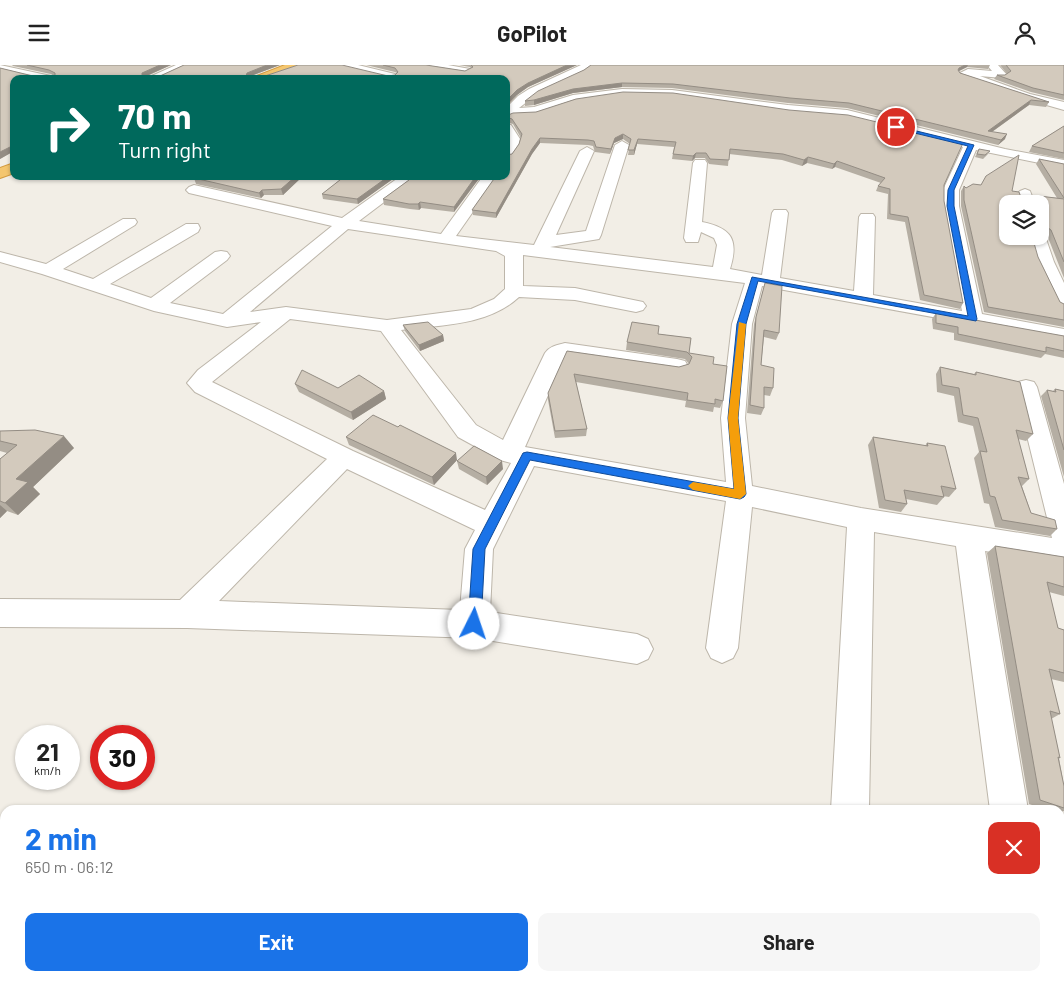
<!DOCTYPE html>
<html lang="en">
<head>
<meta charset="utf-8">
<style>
	body { margin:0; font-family:Barlow,sans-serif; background:#f6f6f6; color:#222; height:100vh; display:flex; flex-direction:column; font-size:19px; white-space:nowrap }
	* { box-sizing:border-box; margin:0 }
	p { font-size:16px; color:#767676 }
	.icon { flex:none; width:28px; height:28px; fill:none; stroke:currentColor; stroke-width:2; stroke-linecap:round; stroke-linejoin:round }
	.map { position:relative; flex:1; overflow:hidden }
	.panel { position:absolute; left:0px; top:740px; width:1065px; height:176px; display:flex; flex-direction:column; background:#fff; border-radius:15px 15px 0 0; box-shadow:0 1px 4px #0004 }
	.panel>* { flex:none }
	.guide { position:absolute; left:10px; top:10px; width:500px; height:105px; border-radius:10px; box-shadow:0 1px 4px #0004; background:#00695c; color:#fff; overflow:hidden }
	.buttons { position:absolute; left:999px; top:130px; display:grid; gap:10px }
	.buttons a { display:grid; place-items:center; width:50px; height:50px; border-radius:10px; background:#fff; box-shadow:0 1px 4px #0004; font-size:25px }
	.speed { position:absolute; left:15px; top:660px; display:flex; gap:10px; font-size:25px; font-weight:700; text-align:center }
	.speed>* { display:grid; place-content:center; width:65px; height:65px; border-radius:50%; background:#fff; box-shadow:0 1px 4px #0004; line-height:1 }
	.speed small { font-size:12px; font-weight:400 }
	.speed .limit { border:8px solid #d22; background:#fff; color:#111 }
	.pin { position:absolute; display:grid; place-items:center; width:42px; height:42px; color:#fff; margin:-21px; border:2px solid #fff; border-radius:50%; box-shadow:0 1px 5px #0007 }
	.me { position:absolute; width:55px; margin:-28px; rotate:4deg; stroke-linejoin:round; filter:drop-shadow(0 0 4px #0008) }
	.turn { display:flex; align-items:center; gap:18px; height:105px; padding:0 25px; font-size:22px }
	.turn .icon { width:65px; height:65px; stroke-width:2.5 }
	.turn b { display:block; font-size:35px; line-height:42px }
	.round { display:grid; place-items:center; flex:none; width:52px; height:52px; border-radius:10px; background:#f6f6f6 }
	.head { display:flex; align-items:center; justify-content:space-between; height:85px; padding:0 25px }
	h1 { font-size:30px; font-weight:700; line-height:38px; color:#1a73e8 }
	.action { display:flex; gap:10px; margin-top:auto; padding:10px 25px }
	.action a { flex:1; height:58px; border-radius:10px; background:#1a73e8; color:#fff; font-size:20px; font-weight:700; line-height:58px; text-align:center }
	.action a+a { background:#f6f6f6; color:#222 }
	header { display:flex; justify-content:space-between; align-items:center; height:65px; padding:0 25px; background:#fff; font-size:22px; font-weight:700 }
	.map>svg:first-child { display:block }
</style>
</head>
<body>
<header><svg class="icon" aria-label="menu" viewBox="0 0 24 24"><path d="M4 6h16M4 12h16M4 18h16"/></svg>GoPilot<svg class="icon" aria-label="person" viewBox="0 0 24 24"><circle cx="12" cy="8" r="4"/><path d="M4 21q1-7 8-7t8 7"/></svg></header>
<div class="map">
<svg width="1064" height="916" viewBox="0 0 1064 916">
	<rect width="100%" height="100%" fill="#f2eee6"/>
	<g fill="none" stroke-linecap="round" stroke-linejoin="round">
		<g stroke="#bdb6aa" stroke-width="2">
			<path id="minor" d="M0 0 51 11 56 14H36L0 5Z
				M176 0H191L161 14H145Z
				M340 0H358L395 9 397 11 395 13 389 14 341 2Z
				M422 0H448L470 4 471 6 466 9 427 3Z
				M581 0H594L583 8 537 29 519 43 534 42 573 30 622 24 672 25 788 40 847 45 1005 84 1064 95V103L976 85 959 125V141L982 249 1064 264V276L762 221 752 259 745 353 752 421 861 443 1052 473 1015 322 1018 317 1026 315 1034 317 1037 322 1064 419V499L985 486 1028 745H990L956 481 874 467 869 745H831L847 462 752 442 738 583 733 593 722 598 711 593 706 583 726 436 534 401 493 484 490 547 637 569 648 574 653 584 648 594 637 599 474 573 187 563 0 562V534L180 535 327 394 195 327 187 318 198 305 261 257 227 262 154 246 42 209 0 197V187L46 199 123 154H135L137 157 135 160 63 204 93 214 186 159H198L200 163 198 167 110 219 151 233 215 187 221 186 227 187 230 191 227 195 170 238 223 249 332 161 189 128 186 125 189 122 194 120 342 153 398 113H408L410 116 408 119 359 156 441 169 483 111H498L456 171 534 180 580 86 587 82 594 86 556 170 586 166 615 80 622 76 629 80 601 170 599 174 593 175 550 182 713 202 717 180 714 173 701 167 698 177H686L684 173 693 98 695 95H705L707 98 702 157C732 163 739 175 730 204L762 210 772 148 774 145H786L788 148 780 213 854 226 859 152 861 149H873L875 152 873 230 962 246 943 141V125L963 82 847 53 788 48 672 31 622 30 575 37 535 50 513 51 506 54V43L518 31 529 24ZM348 164 496 186 505 191V224L494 234 471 244 387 255 286 242 250 247ZM523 190 745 218 732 259 721 353 726 417 525 382 565 292 567 291 677 308 685 306 688 301 685 296 677 294 565 278C557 280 550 281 545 288L503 375 476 360 401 265C440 260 488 261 519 232L575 235 636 247 643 245 646 241 643 237 575 223 523 221ZM290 254 381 266 458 372 500 395 511 398 485 445 353 386 212 317ZM347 404 475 465 465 484 460 545 219 536Z
				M987 0H998L1007 10 1002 13 980 11 1030 29 1064 37V45L1022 33 959 11 958 9 968 4 992 6Z
				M506 59 511 60 520 74 518 83 511 93 506 94Z
				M1025 124 1030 126 1035 139H1019L1017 129 1020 126Z
				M1040 167 1045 171 1054 197 1064 218V244L1057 242 1054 238 1036 197 1029 171H1040Z
				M1012 911H1056V916H1012Z"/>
		</g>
		<g stroke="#d39b40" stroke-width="2">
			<path id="highway" d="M285 0H301L300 2 266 14H249Z
				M14 98V108L0 113V103Z"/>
		</g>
		<use href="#minor" fill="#fff" fill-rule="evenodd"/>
		<use href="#highway" fill="#f4c66f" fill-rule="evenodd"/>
	</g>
	<path fill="#b5aea3" d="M12 0H171L147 11H160L184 0H280L251 11H388L395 10 397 8 395 7 366 0H426L465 6 471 3 470 2 459 0H577L528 22 517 30 506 41V14H14V86L0 94V3L33 11H54L51 9 13 1Z
		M591 0H990L988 4 967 2 959 6 960 8 1049 37 1046 42 1029 40 992 67 1005 74 998 80 847 43 788 38 672 23 622 22 573 28 534 40 525 41V36L584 5Z
		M1000 0H1064V35L1031 27 994 14 997 10H1005L1007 9Z
		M576 34 944 120V136L963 238 960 244 920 235 905 157 887 154 888 129 876 126 878 121 881 118 835 102 832 104 807 98 802 101 782 95 729 89 728 101 709 99 705 93H695L692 96 672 94 674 82 637 79 634 90H628L630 79 623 74 614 78 610 89 595 87 593 81 588 80 540 78 532 89 496 153 473 150 472 145 519 79 521 73 513 59 506 57V51L536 47Z
		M1064 61V94L1029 87 1032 81Z
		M979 84 988 89 983 94 975 92Z
		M1039 94 1064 99V213L1047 170 1041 166H1040V139H1008L1038 192 1060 237 1064 239V262L984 247 961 141V126L964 121 966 123 981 120 986 111 1012 126 1022 135H1036L1039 131 1057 133 1036 99Z
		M188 111H303L283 130H264L261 133 196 119 194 113 195 112Z
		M345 111H404H397L358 139 323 134 322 129Z
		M408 111H481L454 147 421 143 419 145 410 144 384 140 383 134 409 115 410 113Z
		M765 218 779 268 776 275 764 272 761 300 773 323 770 331 764 330V343L761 350 747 348 754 259Z
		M936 248 1064 271V293L1045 289 1041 293 954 275V268L933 264 932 254Z
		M403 260 443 270 444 276 420 286 405 266Z
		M658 269 691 273 689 288 713 299 723 336 720 343 714 342 713 347 685 342 686 336 576 317 587 364 586 371 555 373 548 335V328L567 286 679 302 689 299 685 294 626 285 627 277Z
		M940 302 974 309 976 307 1033 369 1026 376 1018 374 1029 414 1022 421 1031 448 1057 464 1050 471 995 462 989 439 984 438 974 393 979 387 973 361 958 357 954 331 937 327 936 309Z
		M295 319 338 323 384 326 386 334 353 355 299 327Z
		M1055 324 1064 326V412L1041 331 1047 325 1053 326Z
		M398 362 457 395 434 420 349 380 346 372Z
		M0 366 74 383 33 422 40 429 18 450 7 446 0 453V394L7 388 0 386Z
		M873 372 925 381 927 378 956 424 949 432 943 431 944 432 937 440 906 434 907 439 901 447 879 443 868 380Z
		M457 396 503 404 487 420 459 404Z
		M995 481 1064 492V531L1049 527 1058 563 1064 565V617L1051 614 1060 649 1051 654 1060 693H1059L1064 721V746L1060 747V745H1047L1029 739 987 488Z"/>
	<path fill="#948d84" d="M160 0H171L144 12 142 11V8Z
		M267 0H280L248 12 246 11 247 8Z
		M567 0H577L528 22 517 30 506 41V36L517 25 528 18Z
		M965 0H968L967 2 957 7 959 3Z
		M622 18V22L573 28 534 40V35L573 24Z
		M1031 35 1029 40 986 71 988 66Z
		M623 69V74L614 78 610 89 611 84 615 73Z
		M1007 69 1005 74 998 80 1001 75Z
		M540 73V78L532 89 496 153V148L532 84Z
		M638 74 637 79 634 90V85Z
		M14 80V86L0 94V87Z
		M696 88 695 93 692 96 693 91Z
		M808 92 807 98 802 101 804 95Z
		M837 96 835 102 832 104 834 99Z
		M296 111H303L283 130 281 124Z
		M389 111H397L358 139 357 134Z
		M476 111H481L454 147V142Z
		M262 125 264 130 261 133 259 128Z
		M420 137 421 143 419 145 418 139Z
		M443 270 444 276 420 286 419 280Z
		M384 326 386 334 353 355 351 347Z
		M64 371 74 383 33 422 40 429 18 450 5 438 16 414Z
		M456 388 457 395 434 420 432 412Z
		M502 396 503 404 487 420 486 412Z
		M0 440 7 446 0 453Z"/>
	<path fill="#d3cabd" stroke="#948d84" d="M27 0H160L142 8V11H160L184 0H267L247 8 246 11H265L298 0H342L388 11 395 10 398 7 395 3 383 0H426L465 6 473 2 471 0H567L528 18 517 25 506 36V14H14V80L0 87V3L33 11H55V8L49 5Z
		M591 0H965L959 3 958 5 960 8 1049 37 1031 35 988 66 1007 69 1001 75 849 38 790 33 673 19 622 18 573 24 534 35 525 36 538 26 584 5Z
		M1006 0H1064V30L1033 23 997 10H1005L1011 6Z
		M623 27 673 28 789 45 848 50 963 78 944 120V136L963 238 924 230 908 152 890 149V124L878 121 885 113 837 96 834 99 808 92 804 95 783 89 730 84 729 95 710 94 706 88H696L693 91 673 89 676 77 638 74 634 85H628L631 74 623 69 615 73 611 84 596 82 594 76 588 75 540 73 532 84 496 148 472 145 496 111H506V90L512 89 519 79 522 69 512 54 506 52V51L513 48 536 47 576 34Z
		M1064 61V88L1032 81Z
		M979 84 990 86 985 90 977 89Z
		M1019 90 1012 126 1019 127 1022 135H1039V131L1064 134V197L1051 165 1044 160 1042 164H1040V139H1008V171H1032L1038 192 1060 237 1064 239V255L988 242 964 135V121L966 123 973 119 981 120 986 111Z
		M1039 94 1064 99V133Z
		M197 111H296L281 124 262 125 259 128 194 113Z
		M345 111H389L357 134 322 129Z
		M410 111H476L454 142 420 137 418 139H409L383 134 409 115Z
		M765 218 782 221 779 268 764 265 761 300 774 303 773 323 764 322V343L750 340 756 252Z
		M936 248 1064 271V286L1046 282V287L958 269V262L936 258Z
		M428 257 443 270 419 280 403 260Z
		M632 257 659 261 658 269 691 273 689 288 714 292 713 299 727 301 723 336 715 334V339L687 335 688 328 574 309 587 364 555 366 548 328 567 286 679 302 689 299 692 292 687 287 627 277Z
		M940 302 976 310V307L1020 317 1033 369 1016 365 1029 414 1018 412 1031 448 1055 455 1057 464 1002 455 995 432 990 431 980 386 987 387 978 353 963 350 959 323 942 320Z
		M302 305 338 323 359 310 384 326 351 347 295 319Z
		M1055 324 1064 326V385L1047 325 1056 327Z
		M373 350 398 362 400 360 456 388 432 412 346 372Z
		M35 365 64 371 16 414 28 417 5 438 0 436V394L17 380 0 376V366Z
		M873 372 928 381 927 378 945 381 956 424 941 421 944 432 904 425 907 439 885 435Z
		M474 381 502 396 486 412 457 396Z
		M995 481 1064 492V522L1047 517 1058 563 1064 565V608L1049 604 1060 649 1050 646 1060 693 1058 692 1064 721V743L1040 735Z"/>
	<path fill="#1a73e8" stroke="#114b97" d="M896 61 974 80 954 125V141L977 254 976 256 758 216 746 259 738 353 746 429 744 432 740 434 530 395 485 484 481 559 479 563 474 565 470 563 468 559 473 484 523 388 527 387 734 424 728 353 737 259 752 212 968 251 947 141 948 125 968 81 894 63Z"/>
	<path fill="#f59e0b" d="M739 257 746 259 738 353 746 429 740 434 693 425 688 421 693 417 734 424 728 353Z"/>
</svg>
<div class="buttons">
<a><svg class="icon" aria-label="layers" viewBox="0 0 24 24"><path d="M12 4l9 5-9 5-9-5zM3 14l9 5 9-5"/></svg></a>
</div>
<div class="speed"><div>21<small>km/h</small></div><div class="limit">30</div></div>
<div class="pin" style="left:896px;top:62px;background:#d93025"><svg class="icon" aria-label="arrive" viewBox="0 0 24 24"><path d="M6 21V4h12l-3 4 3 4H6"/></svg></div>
<svg class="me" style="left:474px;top:559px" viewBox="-20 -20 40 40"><circle r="19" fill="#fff"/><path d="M0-13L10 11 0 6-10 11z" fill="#1a73e8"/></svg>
<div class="guide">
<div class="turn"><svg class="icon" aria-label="right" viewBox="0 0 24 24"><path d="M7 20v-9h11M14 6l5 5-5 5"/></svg><div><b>70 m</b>Turn right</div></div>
</div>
<section class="panel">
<div class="head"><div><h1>2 min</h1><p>650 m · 06:12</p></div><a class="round" style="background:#d93025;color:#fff"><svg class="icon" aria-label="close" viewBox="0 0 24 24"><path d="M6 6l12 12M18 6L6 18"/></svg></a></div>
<div class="action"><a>Exit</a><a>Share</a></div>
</section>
</div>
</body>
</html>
